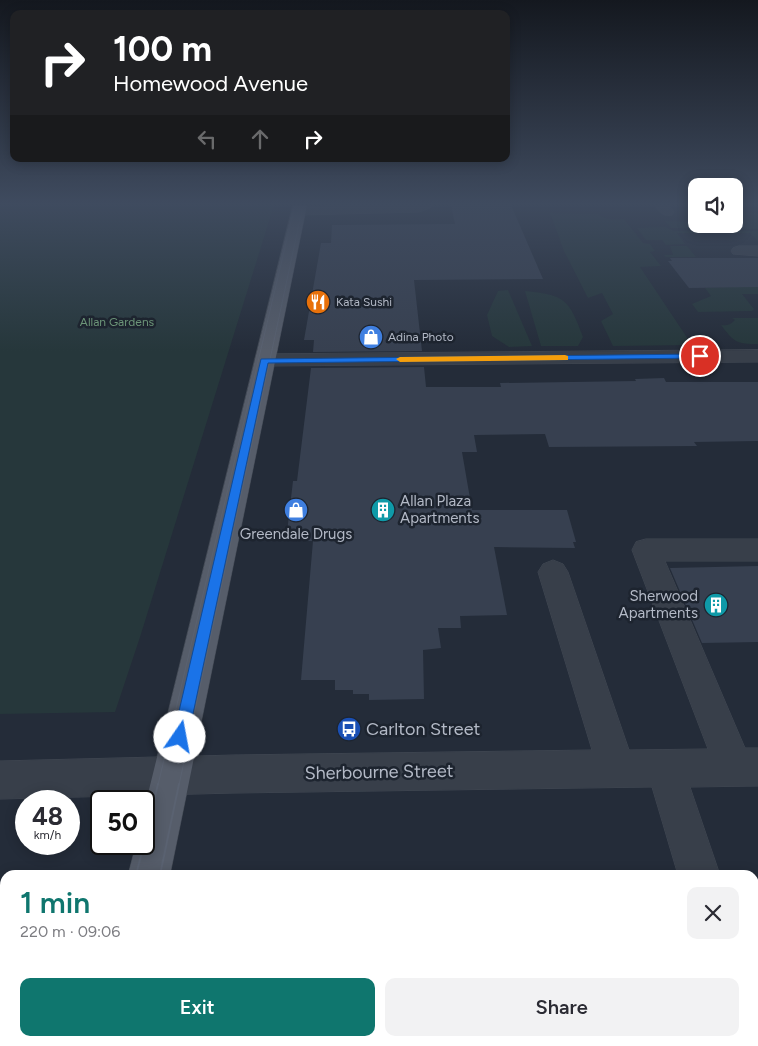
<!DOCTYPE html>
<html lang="en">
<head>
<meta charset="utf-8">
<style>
	body { margin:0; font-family:Figtree,sans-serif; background:#f2f2f3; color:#2b2b33; height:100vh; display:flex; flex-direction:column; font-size:19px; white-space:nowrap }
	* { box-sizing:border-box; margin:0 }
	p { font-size:16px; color:#7c7c81 }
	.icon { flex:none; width:28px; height:28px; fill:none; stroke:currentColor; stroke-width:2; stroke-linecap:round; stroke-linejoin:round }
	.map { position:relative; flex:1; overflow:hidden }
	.sheet { position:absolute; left:0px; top:870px; width:759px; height:176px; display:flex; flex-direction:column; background:#fff; border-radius:15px 15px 0 0; box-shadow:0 2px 12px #0003 }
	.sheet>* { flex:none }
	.banner { position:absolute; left:10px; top:10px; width:500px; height:152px; border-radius:10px; box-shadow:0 2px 12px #0003; background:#202124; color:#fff; overflow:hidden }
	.tools { position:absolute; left:688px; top:178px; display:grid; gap:10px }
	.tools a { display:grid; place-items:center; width:55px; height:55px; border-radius:10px; background:#fff; box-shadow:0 2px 12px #0003; font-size:25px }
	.speed { position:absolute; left:15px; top:790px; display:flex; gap:10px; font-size:25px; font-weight:700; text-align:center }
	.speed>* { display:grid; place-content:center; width:65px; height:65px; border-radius:50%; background:#fff; box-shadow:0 2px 12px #0003; line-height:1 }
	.speed small { font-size:12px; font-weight:400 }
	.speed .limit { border:2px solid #111; border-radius:8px; background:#fff; color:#111 }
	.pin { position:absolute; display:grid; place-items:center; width:42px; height:42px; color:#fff; margin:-21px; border:2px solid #fff; border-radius:50%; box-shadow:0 1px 5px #0007 }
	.me { position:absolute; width:55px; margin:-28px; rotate:12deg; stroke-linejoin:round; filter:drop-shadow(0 0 4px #0008) }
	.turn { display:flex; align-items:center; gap:18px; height:105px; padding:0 20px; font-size:22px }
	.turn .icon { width:65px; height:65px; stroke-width:2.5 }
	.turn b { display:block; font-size:35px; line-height:42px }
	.lanes { display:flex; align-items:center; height:48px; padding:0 20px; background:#0003; justify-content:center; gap:25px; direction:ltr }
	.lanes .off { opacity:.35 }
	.round { display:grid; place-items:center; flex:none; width:52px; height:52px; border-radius:10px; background:#f2f2f3 }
	.overview { display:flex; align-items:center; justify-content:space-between; height:85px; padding:0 20px }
	h1 { font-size:30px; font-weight:600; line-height:38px; color:#0f766e }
	.button { display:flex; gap:10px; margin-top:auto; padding:10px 20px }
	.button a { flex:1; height:58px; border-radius:10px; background:#0f766e; color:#fff; font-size:20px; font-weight:600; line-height:58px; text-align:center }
	.button a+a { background:#f2f2f3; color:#2b2b33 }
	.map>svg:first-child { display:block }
</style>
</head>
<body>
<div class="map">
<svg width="758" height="1046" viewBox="0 0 758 1046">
	<rect width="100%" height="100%" fill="#242c39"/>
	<path fill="#26373b" d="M0 205H274L141 634 115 712 0 714Z
		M550 213 599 214C605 221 615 219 624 219L643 243 650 244 655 251 650 252 661 266 640 267 692 345 613 346 601 321 613 314 602 293 588 298 564 251Z
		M734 213H758V229H739L733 224Z
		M665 221 730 224 735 229 671 228Z
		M665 227 674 231H758V241L750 233H677L685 244 666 245 662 240H646L637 228Z
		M670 246H687L696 257H666L664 255H673Z
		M758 286V294H742L754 309 752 311 698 312 692 304 711 296 705 288Z
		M508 290 532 346 509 347 492 336 487 315 498 291Z
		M525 291C565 295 569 299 583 337L578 346H541Z
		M732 318H758V344C736 344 734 342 721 325 727 326 730 325 735 320Z"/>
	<path fill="#374050" d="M451 205H511L543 279 414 280 422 351 313 352 314 340H304L321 243H331L332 225 455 224Z
		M670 258H758V287L689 288 668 261H672Z
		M424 367 426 387H501L500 383 636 381 635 379 664 378 666 382H758V441L694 442 697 446 549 447 545 434 474 435 477 452H462L472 510H567L576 542H573L575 548 494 547 507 615 460 616 461 628H438L441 648 423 650 424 699 369 700V694H353V690H335V680H301L313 541H286L293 481H297L311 368Z
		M758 566V642L702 643 670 568Z"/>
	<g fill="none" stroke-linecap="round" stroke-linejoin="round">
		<g stroke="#414853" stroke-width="1">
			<path id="minor" d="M367 205H432L430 208 419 212 299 215 294 214 292 211 294 208 299 207Z
				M654 205H669L674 212 672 215C663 217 659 212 654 205Z
				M739 246H758V256L733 254 731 251 733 248Z
				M758 350V362L264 366 257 364 254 360 257 356 264 354Z
				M646 539H758V561H665L745 748H758V786L690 787 720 875H678L652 787 235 793 0 799V761L235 755 592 750 538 572 543 564 553 560 563 564 568 572 629 750 708 749 632 550 636 542Z
				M754 1017 758 1019V1046H728L727 1041H754Z"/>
		</g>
		<g stroke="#414853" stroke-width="1">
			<path id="major" d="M293 205H307L170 875H128L136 844H144V810Z
				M87 1041H137L136 1046H86Z"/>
		</g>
		<use href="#minor" fill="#383f4a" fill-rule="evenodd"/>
		<use href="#major" fill="#565d6a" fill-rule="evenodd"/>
		<path stroke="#5a6271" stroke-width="1" d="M158 785 295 205
			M179 785 303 205"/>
		<path stroke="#5a6271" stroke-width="2" d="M144 843 158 784
			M136 875 144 844
			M160 875 179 784
			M96 1046 97 1041
			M124 1046 125 1041"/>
	</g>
	<linearGradient id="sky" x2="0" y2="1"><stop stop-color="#14181f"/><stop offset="0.58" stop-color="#3f4b5f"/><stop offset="1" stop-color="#3f4b5f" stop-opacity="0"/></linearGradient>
	<rect width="758" height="351" fill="url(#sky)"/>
	<path fill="#1a73e8" stroke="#114b97" d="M700 354 705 356 703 358 268 363 188 737 185 742 180 744 175 742 173 737 261 359Z"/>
	<path fill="#f59e0b" d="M565 355 568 356V360L400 362 396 359 400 357Z"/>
	<defs>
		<g id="restaurant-disc" transform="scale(1.25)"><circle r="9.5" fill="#e8710a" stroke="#1d242f"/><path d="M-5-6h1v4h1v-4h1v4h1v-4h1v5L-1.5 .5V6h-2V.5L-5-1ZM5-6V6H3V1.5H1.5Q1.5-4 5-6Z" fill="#fff"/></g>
		<g id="shop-disc" transform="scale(1.25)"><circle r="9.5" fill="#3f7fe0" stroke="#1d242f"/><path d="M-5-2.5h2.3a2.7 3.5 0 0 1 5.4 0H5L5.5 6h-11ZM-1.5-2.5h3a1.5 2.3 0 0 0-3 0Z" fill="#fff"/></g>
		<g id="building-disc" transform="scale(1.25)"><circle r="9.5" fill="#0f9aa8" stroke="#1d242f"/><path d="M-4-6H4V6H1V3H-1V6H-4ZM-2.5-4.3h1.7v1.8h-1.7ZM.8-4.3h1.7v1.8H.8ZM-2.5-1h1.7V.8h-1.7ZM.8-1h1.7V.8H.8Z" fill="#fff"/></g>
		<g id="bus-disc" transform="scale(1.25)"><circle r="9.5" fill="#1a4fb4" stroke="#1d242f"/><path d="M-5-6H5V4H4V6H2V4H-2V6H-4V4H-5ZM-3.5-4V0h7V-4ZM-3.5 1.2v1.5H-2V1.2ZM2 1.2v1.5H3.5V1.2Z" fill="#fff"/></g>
	</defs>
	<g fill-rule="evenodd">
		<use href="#restaurant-disc" x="318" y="302"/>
		<use href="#shop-disc" x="371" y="337"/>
		<use href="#shop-disc" x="296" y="510"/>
		<use href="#building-disc" x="383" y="510"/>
		<use href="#building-disc" x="716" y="605"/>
		<use href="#bus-disc" x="349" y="729"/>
	</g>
	<g text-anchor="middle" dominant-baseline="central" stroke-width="5" stroke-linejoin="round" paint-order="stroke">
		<g font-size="12" fill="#b3b9c6" stroke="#1d242f" text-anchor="start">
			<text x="336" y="302">Kata Sushi</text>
			<text x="388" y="337">Adina Photo</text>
		</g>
		<g font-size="12" fill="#6c9578" stroke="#1d242f">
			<text x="117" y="322">Allan Gardens</text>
		</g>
		<g font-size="15" fill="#b3b9c6" stroke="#1d242f" text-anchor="start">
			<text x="400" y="501">Allan Plaza<tspan x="400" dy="17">Apartments</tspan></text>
			<text x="296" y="534" text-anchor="middle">Greendale Drugs</text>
			<text x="698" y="596" text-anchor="end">Sherwood<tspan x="698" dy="17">Apartments</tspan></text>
		</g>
		<g font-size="18" fill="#b3b9c6" stroke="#1d242f" text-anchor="start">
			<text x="366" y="729">Carlton Street</text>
		</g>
		<g font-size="18" fill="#b3b9c6" stroke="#1d242f">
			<text transform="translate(379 772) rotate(-1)">Sherbourne Street</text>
		</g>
	</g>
</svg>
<div class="tools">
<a><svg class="icon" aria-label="sound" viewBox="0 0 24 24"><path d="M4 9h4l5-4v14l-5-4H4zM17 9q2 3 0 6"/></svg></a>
</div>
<div class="speed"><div>48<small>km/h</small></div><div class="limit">50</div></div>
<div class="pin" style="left:700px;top:356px;background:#d93025"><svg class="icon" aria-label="arrive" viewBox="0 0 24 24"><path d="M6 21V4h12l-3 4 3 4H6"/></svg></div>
<svg class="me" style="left:180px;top:737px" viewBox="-20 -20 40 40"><circle r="19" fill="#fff"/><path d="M0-13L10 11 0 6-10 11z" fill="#1a73e8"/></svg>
<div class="banner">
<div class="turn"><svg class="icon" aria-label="right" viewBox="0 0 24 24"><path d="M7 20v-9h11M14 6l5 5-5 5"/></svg><div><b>100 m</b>Homewood Avenue</div></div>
<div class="lanes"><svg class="icon off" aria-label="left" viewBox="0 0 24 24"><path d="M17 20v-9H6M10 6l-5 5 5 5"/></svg><svg class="icon off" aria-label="ahead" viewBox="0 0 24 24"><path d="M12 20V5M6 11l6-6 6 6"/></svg><svg class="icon" aria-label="right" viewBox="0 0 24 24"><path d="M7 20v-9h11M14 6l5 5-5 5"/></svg></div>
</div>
<section class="sheet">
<div class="overview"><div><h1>1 min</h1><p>220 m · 09:06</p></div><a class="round"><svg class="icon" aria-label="close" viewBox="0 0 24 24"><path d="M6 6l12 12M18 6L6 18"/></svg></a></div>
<div class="button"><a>Exit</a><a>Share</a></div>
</section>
</div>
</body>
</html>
